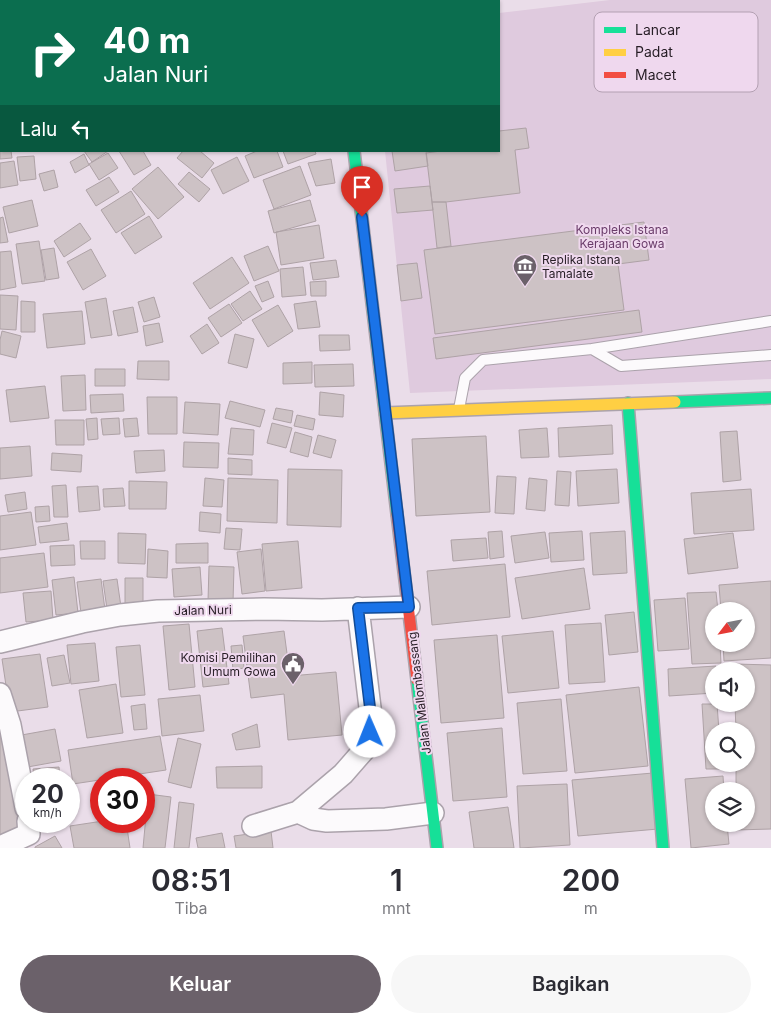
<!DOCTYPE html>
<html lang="id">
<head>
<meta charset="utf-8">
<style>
	body { margin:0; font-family:Inter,sans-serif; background:#f7f7f7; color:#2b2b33; height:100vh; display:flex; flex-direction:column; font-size:19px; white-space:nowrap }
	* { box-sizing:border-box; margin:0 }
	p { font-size:16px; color:#7c7c81 }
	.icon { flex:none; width:28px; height:28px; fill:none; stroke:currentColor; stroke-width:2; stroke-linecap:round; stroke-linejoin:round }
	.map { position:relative; height:848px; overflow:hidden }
	.sheet { display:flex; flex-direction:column; background:#fff; flex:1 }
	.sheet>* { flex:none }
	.hud { position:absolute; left:0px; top:0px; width:500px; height:152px; box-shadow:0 1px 4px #0004; background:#0b6e4f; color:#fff; overflow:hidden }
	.needle { width:32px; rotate:238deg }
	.tools { position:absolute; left:705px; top:602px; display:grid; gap:10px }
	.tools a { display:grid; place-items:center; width:50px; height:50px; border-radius:50%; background:#fff; box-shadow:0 1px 4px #0004; font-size:25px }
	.speed { position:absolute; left:15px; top:768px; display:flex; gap:10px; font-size:25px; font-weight:700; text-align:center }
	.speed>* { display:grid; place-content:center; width:65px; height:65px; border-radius:50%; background:#fff; box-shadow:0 1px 4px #0004; line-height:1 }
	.speed small { font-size:12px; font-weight:400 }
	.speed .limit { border:8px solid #d22; background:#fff; color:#111 }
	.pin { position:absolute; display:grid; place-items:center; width:42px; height:42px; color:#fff; margin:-51px -21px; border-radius:50% 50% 50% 0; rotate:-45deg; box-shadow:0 0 5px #0007 }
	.pin .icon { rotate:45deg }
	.me { position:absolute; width:55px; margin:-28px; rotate:359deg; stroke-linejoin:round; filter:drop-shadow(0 0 4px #0008) }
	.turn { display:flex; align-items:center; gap:18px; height:105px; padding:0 20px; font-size:22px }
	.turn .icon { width:65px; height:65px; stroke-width:2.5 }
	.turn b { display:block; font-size:35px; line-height:42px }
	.then { display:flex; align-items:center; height:48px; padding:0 20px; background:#0003; gap:10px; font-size:19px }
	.eta { display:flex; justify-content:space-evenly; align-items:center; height:85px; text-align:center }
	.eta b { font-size:30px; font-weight:600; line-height:35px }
	.action { display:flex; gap:10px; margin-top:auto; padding:10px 20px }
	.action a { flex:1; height:58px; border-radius:30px; background:#6b616a; color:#fff; font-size:20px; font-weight:600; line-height:58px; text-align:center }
	.action a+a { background:#f7f7f7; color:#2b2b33 }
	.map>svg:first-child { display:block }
</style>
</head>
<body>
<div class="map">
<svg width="771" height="848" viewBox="0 0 771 848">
	<rect width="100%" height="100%" fill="#eadde9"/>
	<path fill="#dfcade" d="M610 0H771V379L410 393 385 151H499V13Z"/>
	<path fill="#cdc2c5" stroke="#aea2a6" d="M526 128 529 148 515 150 520 193 446 202H432L426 153 441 151H499V131Z
		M0 135H1V151H11L12 158 0 159Z
		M84 151H108L92 162Z
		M119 151H143L151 165 134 175Z
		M183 151H200L214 163 202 178 177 158Z
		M257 151H277L283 167 254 178 245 156Z
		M283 151H315L316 154 288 164Z
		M392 151H426L428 166 395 171Z
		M108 153 118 168 99 180 89 164Z
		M84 154 89 165 75 173 70 162Z
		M34 156 36 179 20 181 17 157Z
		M237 157 249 181 223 194 211 170Z
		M331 159 335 183 316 186 308 163Z
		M14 161 18 185 0 188V163Z
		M300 166 311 195 274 209 263 180Z
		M158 167 184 197 158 219 132 189Z
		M54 170 58 187 44 191 39 174Z
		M189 172 210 189 199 202 178 184Z
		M109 177 119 192 96 206 86 190Z
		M430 186 433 210 397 213 394 189Z
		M131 191 145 214 116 233 101 210Z
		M32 200 38 226 9 233 3 207Z
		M310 200 316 221 274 233 268 211Z
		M432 202H446L451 246 437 248Z
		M149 216 162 237 135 254 121 233Z
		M3 217 8 242 0 243V218Z
		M644 222 649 260 618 264 624 310 435 334 424 250Z
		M80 223 91 239 64 257 54 241Z
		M319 225 324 258 281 265 276 232Z
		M39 241 45 281 22 284 16 244Z
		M268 246 279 271 254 281 244 256Z
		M54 248 59 278 46 280 41 250Z
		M91 249 106 276 83 290 67 262Z
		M11 251 16 287 0 290V252Z
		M232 257 249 283 210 309 193 283Z
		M336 260 339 277 313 280 310 263Z
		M417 263 422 298 401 301 397 265Z
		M303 267 306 295 282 297 280 269Z
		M268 281 274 297 262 302 255 286Z
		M326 281V296H311L310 282Z
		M250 291 262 309 243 321 231 304Z
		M0 295 18 296 16 330 0 329Z
		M154 297 160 317 144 322 138 302Z
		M106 298 112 335 91 338 85 302Z
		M21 301 35 302V332H21Z
		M316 301 320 327 298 329 294 304Z
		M229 304 242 323 221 337 208 318Z
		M278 305 293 331 268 347 252 320Z
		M133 307 138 332 118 336 113 311Z
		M639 310 642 332 436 359 433 338Z
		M82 311 85 344 47 348 43 314Z
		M159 323 163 342 146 346 143 326Z
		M207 324 219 343 202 354 190 336Z
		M2 331 21 336 16 358 0 354V340Z
		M235 334 254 339 247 368 228 363Z
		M319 335H349L350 350 320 351Z
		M138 361H169V380L137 379Z
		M312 362V383L283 384V363Z
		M353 364 354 386 315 387 314 365Z
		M95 369H125V386H95Z
		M85 375 86 410 63 411 61 376Z
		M45 386 49 418 10 422 6 390Z
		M320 392 344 395 343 417 319 415Z
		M123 394 124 411 91 413 90 395Z
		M147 397H177V434H148Z
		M230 401 265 410 260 427 225 418Z
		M185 402 220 404 218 435 183 433Z
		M276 408 293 411 291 423 273 419Z
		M297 415 315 419 313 430 294 426Z
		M97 418 98 439 88 440 86 419Z
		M119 418 120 434 103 435 101 419Z
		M137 418 139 436 125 437 123 419Z
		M55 420H84V445H56Z
		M272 423 292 428 286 448 267 443Z
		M612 425 613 454 559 457 558 428Z
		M231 428 254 430 253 455 228 454Z
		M547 428 549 457 521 458 519 430Z
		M737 431 741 480 723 482 720 432Z
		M295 432 312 437 308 457 290 452Z
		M318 435 336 440 331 458 313 453Z
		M486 436 490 512 416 516 412 439Z
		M184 442 219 443 218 468 183 467Z
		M30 446 32 476 0 479V448Z
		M164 450 165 471 136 473 134 451Z
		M52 453 82 455 81 472 51 470Z
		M228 458 252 460V475L228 474Z
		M288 469 342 470 341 527 287 525Z
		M617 469 619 503 578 506 576 471Z
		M557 471 571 472 569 506 555 505Z
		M497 476 516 477 514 514 495 513Z
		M205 478 224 480 222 507 203 506Z
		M228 478 278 480 277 523 227 521Z
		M529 478 547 480 545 511 526 509Z
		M129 481 167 482 166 509H129Z
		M66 485 68 517H54L52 486Z
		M98 486 100 510 79 512 77 487Z
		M123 488 125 506 104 507 103 489Z
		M751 489 754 530 694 534 691 493Z
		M25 492 27 509 8 512 5 495Z
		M49 506 50 521 36 522 35 507Z
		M31 512 36 545 0 550V516Z
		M200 512 221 514 220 533 199 531Z
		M67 523 69 540 40 543 38 527Z
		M226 528 242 529 240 550 224 549Z
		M502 531 504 557 490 559 488 532Z
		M582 531 584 560 551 562 549 533Z
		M625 531 627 573 593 575 590 533Z
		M545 532 549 558 515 563 511 536Z
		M118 533 146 534 145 564 118 563Z
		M733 533 738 568 688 574 684 539Z
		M486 538 488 558 453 561 451 540Z
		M80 541H105V559H81Z
		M298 541 302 588 266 591 262 544Z
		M208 543V563H176V544Z
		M74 545 75 565 51 566 50 546Z
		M148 549 168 551 167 578 147 577Z
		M261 549 265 591 242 594 237 552Z
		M44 553 48 587 0 593V558Z
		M505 564 510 617 432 625 427 571Z
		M209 566 234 567 233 602 208 601Z
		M200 567 202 595 174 597 172 569Z
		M584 568 590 609 522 619 515 578Z
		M74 577 78 613 56 615 52 580Z
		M125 578H143V603H125Z
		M101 579 105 610 81 613 77 582Z
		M117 579 121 607 107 609 103 581Z
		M771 581V658L724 661 723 644H746V611H721L719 585Z
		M51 591 53 620 26 622 23 593Z
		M716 592 718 611H714V644H720L721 663 692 664 687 593Z
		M685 598 689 649 658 651 654 600Z
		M634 612 638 652 609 655 605 615Z
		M601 623 605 682 569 684 565 625Z
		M189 624 195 687 169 690 163 626Z
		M222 628 229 684 203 687 197 631Z
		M284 631 290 676 336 672 342 735 288 740 284 694 251 698 243 636Z
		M553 631 559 688 508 693 502 636Z
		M497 635 504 718 441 723 434 640Z
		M95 643 99 681 71 684 67 645Z
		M140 645 145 695 121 697 116 647Z
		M242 645 244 668 233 670 231 646Z
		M40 654 48 707 10 712 2 659Z
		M64 655 70 683 52 686 47 658Z
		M735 664 771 665V829L736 830V824H746V791H736V764H746V731H736L735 704H746V671H735Z
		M716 666 717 671H714V693L669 696 668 669Z
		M116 684 123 733 87 738 79 690Z
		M639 687 648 766 575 773 566 695Z
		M200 695 204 731 162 736 158 699Z
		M561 699 567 771 523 774 517 703Z
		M145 704 147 729 134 730 131 706Z
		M702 704H717L719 731H714V764H720L721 769H706Z
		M257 724 260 747 236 750 232 734Z
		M8 728 26 835 0 839V730Z
		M502 728 507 797 453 801 447 733Z
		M55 729 61 761 22 768 16 736Z
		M160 736 166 770 73 784 68 750Z
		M178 738 201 744 191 788 168 782Z
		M262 766V788H217L216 767Z
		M59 767 60 779H34L33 769Z
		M653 773 658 829 578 836 572 780Z
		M723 776 724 791H714V824H727L729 844 691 848 685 779Z
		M567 784 570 845 520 848 517 786Z
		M148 794 171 797 165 848H143Z
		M179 802 194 804 189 848H174Z
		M508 807 514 848H474L469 812Z
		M36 821H62L63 826 37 829Z
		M103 821H126L130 848H74L70 826Z
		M271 831 273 848H236L234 836Z
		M222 833 225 848H198L196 838Z
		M55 836 62 848H35V847Z"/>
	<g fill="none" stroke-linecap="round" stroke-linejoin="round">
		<g stroke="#aba2ab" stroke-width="12">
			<path id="lane" d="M592 349 771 321
				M459 409 465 378 483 360 592 349 621 366 771 355"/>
		</g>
		<g stroke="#aba2ab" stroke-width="24">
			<path id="street" d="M13 0V1
				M0 642 82 622 120 615 158 611 264 609 322 610 409 607
				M0 694 10 725 26 808
				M298 812 313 819 327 821 386 819 433 813
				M253 826 298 812 343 774 364 750 370 732 371 716 358 608
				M0 847 29 834 28 821"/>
		</g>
		<g stroke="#aba2ab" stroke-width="14">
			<path id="fast" d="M339 0V1
				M426 1 434 0
				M0 49H1
				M354 151 397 514
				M675 402 771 398
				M628 403 663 848
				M417 680 437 848"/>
		</g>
		<g stroke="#aba2ab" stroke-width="14">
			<path id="slow" d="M385 413 675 402"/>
		</g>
		<g stroke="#aba2ab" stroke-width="14">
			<path id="jam" d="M397 514 417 680"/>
		</g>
		<use href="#lane" stroke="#fcfafc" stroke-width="10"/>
		<use href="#street" stroke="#fcfafc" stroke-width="21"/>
		<use href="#fast" stroke="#16e098" stroke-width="11"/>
		<use href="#slow" stroke="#ffcf43" stroke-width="11"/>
		<use href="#jam" stroke="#f24e42" stroke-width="11"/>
	</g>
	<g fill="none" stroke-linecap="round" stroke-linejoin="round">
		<g stroke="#114b97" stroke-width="12">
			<path id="route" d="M362 217 409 607 358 608 371 716 370 732"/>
		</g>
		<use href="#route" stroke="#1a73e8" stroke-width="9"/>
	</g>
	<defs>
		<g id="museum-pin" transform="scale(1.25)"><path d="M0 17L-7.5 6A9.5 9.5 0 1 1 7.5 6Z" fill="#6b616a" stroke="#efd8ee"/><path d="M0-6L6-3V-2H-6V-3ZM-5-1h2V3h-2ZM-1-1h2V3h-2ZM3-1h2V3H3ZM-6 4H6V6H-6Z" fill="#fff"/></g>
		<g id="civic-pin" transform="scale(1.25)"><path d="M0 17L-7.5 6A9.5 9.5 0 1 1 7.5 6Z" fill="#6b616a" stroke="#efd8ee"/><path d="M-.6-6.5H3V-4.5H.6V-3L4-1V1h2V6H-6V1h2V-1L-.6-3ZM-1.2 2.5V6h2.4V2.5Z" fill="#fff"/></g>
	</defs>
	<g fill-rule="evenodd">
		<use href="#museum-pin" x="525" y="266"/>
		<use href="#civic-pin" x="293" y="664"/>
	</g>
	<g text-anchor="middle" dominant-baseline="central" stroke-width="4" stroke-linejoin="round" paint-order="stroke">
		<g font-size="12" fill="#693b69" stroke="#efd8ee">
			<text x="622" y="229">Kompleks Istana<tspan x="622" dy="14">Kerajaan Gowa</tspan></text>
		</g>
		<g font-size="12" fill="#271e26" stroke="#efd8ee" text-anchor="start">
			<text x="542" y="259">Replika Istana<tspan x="542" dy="14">Tamalate</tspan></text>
			<text x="276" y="657" text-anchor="end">Komisi Pemilihan<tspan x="276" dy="14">Umum Gowa</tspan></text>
		</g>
		<g font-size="12" fill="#271e26" stroke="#efd8ee">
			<text transform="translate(203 610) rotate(-1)">Jalan Nuri</text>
			<text transform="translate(419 693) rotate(-97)">Jalan Mallombassang</text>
		</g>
	</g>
	<rect x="594" y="12" width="164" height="80" rx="8" fill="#efd8ee" stroke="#b3a0b2" stroke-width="1"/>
	<rect x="604" y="27" width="22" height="6" fill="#16e098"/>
	<rect x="604" y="49" width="22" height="7" fill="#ffcf43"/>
	<rect x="604" y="72" width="22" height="6" fill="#f24e42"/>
	<g font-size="14" fill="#271e26">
		<text x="635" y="35">Lancar</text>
		<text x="635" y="57">Padat</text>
		<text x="635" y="80">Macet</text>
	</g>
</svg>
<div class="tools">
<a><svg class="needle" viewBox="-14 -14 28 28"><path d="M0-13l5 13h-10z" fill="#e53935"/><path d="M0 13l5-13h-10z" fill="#7c7c81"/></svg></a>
<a><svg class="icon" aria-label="sound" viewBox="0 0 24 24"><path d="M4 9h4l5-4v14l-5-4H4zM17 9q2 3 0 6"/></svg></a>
<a><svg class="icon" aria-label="search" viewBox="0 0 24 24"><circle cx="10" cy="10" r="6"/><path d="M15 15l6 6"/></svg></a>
<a><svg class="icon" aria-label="layers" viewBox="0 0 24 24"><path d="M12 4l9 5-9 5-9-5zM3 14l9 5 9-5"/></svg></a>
</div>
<div class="speed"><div>20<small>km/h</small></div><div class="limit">30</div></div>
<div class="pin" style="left:362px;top:217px;background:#d93025"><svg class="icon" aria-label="arrive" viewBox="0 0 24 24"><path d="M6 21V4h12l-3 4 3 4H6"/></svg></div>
<svg class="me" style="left:370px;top:732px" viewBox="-20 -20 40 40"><circle r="19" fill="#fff"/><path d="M0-13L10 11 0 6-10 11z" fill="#1a73e8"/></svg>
<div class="hud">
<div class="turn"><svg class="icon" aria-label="right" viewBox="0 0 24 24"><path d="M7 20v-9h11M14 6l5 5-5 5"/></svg><div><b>40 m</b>Jalan Nuri</div></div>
<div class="then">Lalu<svg class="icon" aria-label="left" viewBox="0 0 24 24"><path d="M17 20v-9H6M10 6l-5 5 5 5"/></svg></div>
</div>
</div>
<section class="sheet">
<div class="eta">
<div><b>08:51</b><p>Tiba</p></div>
<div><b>1</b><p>mnt</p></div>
<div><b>200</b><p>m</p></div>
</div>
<div class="action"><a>Keluar</a><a>Bagikan</a></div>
</section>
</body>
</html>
